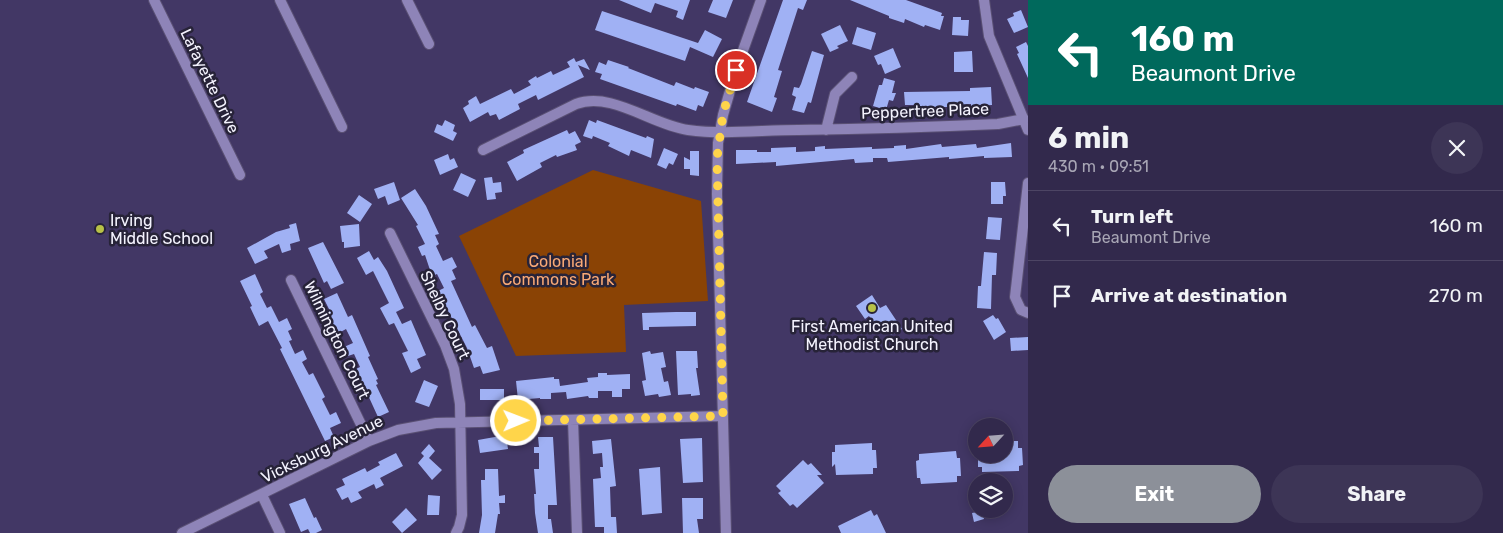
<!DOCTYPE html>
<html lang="en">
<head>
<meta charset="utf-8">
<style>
	body { margin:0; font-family:Rubik,sans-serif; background:#3d3556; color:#f1f3f6; height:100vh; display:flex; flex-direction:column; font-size:19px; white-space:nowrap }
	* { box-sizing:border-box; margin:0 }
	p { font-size:16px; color:#a8a6b5 }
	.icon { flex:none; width:28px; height:28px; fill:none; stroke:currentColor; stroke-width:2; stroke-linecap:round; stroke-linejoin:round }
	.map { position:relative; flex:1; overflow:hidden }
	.drawer { display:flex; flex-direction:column; background:#32294c; width:475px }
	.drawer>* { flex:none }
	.hud { background:#00695c; color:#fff; overflow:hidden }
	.needle { width:32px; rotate:244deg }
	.tools { position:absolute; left:968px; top:418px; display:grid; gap:10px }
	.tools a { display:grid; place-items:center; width:45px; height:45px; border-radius:50%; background:#32294c; box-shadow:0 2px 12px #0003,0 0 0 1px #4d4564; font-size:25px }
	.pin { position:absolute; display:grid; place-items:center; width:42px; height:42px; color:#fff; margin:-21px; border:2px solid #fff; border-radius:50%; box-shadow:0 1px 5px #0007 }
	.me { position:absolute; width:55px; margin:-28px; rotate:89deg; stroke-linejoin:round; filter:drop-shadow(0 0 4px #0008) }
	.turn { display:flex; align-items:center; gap:18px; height:105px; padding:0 20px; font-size:22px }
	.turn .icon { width:65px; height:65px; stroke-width:2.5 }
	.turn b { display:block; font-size:35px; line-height:42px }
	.round { display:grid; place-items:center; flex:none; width:52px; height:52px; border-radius:26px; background:#3d3556 }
	.head { display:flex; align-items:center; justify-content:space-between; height:85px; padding:0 20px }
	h1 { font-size:30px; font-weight:700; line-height:38px }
	.button { display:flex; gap:10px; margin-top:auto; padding:10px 20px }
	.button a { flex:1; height:58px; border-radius:30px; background:#8c9099; color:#fff; font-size:20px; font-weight:700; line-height:58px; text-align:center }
	.button a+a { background:#3d3556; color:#f1f3f6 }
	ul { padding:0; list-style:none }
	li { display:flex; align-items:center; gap:15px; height:70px; padding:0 20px; border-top:1px solid #4d4564 }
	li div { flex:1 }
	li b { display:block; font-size:19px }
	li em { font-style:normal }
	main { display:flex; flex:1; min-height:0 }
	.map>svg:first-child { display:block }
</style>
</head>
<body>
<main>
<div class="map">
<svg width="1028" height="533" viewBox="0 0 1028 533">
	<rect width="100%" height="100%" fill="#423765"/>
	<path fill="#8a4305" d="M593 170 701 201 708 301 624 305 626 352 516 356 459 236Z"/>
	<path fill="#a0b1f4" d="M619 0H690L683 20 676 17 678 11 655 3 651 13Z
		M713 0H733L726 18 708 12Z
		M783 0H807L803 10 798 8 778 70 782 71 774 97 777 98 772 112 747 102Z
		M850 0H906L942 13 941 16H944L940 30 925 25 924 27 905 19 904 23 889 18V16Z
		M1021 10 1028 27 1014 33 1007 19 1014 16 1013 13Z
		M602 11 698 43 705 30 722 39 713 57 690 47 685 61 595 30Z
		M953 17H961V20H969L968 36 952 35Z
		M840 25 848 41 837 46 839 48 830 52 821 34Z
		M857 27 876 33 871 50 852 44Z
		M1026 42 1028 46V78L1017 54 1019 53 1016 47Z
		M893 48 901 67 885 74 881 64 878 65 874 56Z
		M812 51 824 55 811 103 808 102 804 113 792 110 796 97 792 95 794 87 799 88 801 84Z
		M972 51 973 72H954V52Z
		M574 58 576 62 584 59 590 70 578 65 584 77 538 100 536 95 518 104 520 109 499 120 496 114 490 116 488 112 470 122 463 108 469 104 468 101 476 96 480 104 511 89 514 94 531 85 528 81 536 76 537 78 551 71 553 75 570 67 567 62Z
		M608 60 629 67 628 68 674 86 676 82 694 89 695 87 709 92 703 107 698 105 696 111 677 104 676 106 600 79 602 74 595 72 599 62 606 65Z
		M884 78 895 81 892 93H896L893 101 889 100 886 110 873 106 879 85H882Z
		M991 87 992 105 971 106V104L954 105V107H916V105H905L904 92 970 91V88Z
		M445 120 455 125 453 131 457 133 453 141 434 132 437 124 442 126Z
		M589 120 596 123 597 120 646 138 647 136 654 139 651 158 631 150 629 156 608 146 610 143 593 136 592 139 583 136Z
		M567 130 569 134 575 131 581 142 575 145 577 150 557 157 556 155 540 163 542 167 517 181 507 162 524 153 523 150Z
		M1011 143 1012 157 984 158V156L949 159V157L888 162 887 158H873V162L855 163 854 159 776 166V162L736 164V150H757V152H771V148L796 147V152L815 151V147L825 146V149L872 147V149L894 148V146L906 145V149L941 144 942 147 976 144 977 148Z
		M664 148 678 154 673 165 669 163 666 169 657 165Z
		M690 151H699V176L690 175V169H684V157L690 160Z
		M448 154 450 160 454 158 458 167 440 175 434 160Z
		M461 173 476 180 468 197 453 190Z
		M492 177 493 183 501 182 502 192 495 193 496 199 487 200 484 178Z
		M394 182 400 200 388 205 385 196 378 199 374 189Z
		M991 182H1005L1006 196H1003V204H991Z
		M415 189 426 206 439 234 435 235 439 244 436 246 443 261 452 257 457 267 452 270 456 279 451 281 472 327 475 325 487 348 492 346 500 370 483 374 480 366 474 368 467 348 438 291 444 288 437 274 432 276 425 255 422 256 418 247 425 244 416 226 418 225 401 198Z
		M359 195 372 204 360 222 347 213Z
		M988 217 1002 218 1000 240 986 239Z
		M296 223 300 241 290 244 291 250 282 253 279 244 264 251 268 258 255 264 247 248 276 232 290 228 289 225Z
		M359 224 360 246 344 248V242H342L340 226Z
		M323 242 344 283 331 289 327 281 324 283 308 248Z
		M369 251 374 260 378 257 387 271 404 308 396 312 402 324 411 320 426 355 417 359 421 368 411 373 402 353 408 351 394 323 389 325 380 308 389 303 373 271 366 275 357 258Z
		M984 252 997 253 996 275H992L991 309 977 308 978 286H981Z
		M255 274 263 292 260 294 267 308 271 306 279 322 287 318 292 329 288 331 292 340 289 341 295 354 303 350 307 359 302 362 309 375 313 373 325 397 322 399 330 415 336 412 341 423 330 428 334 437 325 441 280 349 282 348 268 321 259 326 250 307 252 306 240 281Z
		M337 293 348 317 352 315 370 356 368 357 378 379 376 380 378 384 376 385 389 412 378 417 356 369 360 367 354 354 348 356 344 347 353 343 346 329 337 334 327 313 330 311 324 299Z
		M872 295 880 308 886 305 902 329 891 335 883 322 876 326 869 316 865 319 856 306Z
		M676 312H696V326L649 327V330H643L642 313Z
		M993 315 996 319 998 318 1006 332 994 340 983 321Z
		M1028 337V350L1011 351 1010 338Z
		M650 351 651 354 663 352 666 367 661 368 664 382 668 381 671 395 659 397 658 394 645 396 642 381 646 380 642 353Z
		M676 351H697L698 368H696L700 395 691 396V394L678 395Z
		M598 373H607V375L630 374V389H622V397H612V391H598V398H589L588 396 567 399 566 392 551 393V399H540V398L518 400 516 381 554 377V379H559L560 386 588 382 587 378 598 377Z
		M424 380 438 386 429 407 415 402Z
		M480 389H504V400H480Z
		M506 435 508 449 480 453 478 440Z
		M538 437H553L557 505H548V519H551L553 533H538L535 513 534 494H536L534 469H539V453H534V447H539Z
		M702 438 703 482 683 483 680 439Z
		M611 439 616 486 610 487 611 517H616L617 533H604V527H595L593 479 601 478 600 467H603L602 453 593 454 592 441Z
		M1004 441H1018V448H1022L1023 465 1019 466V471L982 472V467H978V454H1004Z
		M872 443V450H876L877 468H873V474L836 475 835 464 832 467V452H835V445Z
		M429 444 435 451 429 458 442 470 432 480 418 463 424 456 421 453Z
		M956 451 957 458H960L961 476H957V482L921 484 920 478H917L916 461 919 460V454Z
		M396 453 403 466 380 478 384 485 376 489 374 484 358 492 362 498 351 503 348 497 342 500 336 489 345 485 342 479 365 468 367 472 380 465 378 462Z
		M803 460 808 465 811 463 822 475H817L824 483 797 508 793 504 790 506 778 493 781 491 776 486Z
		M660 467 662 513 642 515 639 469Z
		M485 469H498L499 496 505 495V503H499L500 514H498L495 533H479L482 515 481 480H485Z
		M428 495 440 496 439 515H427Z
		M305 498 314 518 316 517 322 530 316 533H310L308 529 301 532 289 504Z
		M682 498H703V519H697L699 533H683Z
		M406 508 417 520 402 533 392 522Z
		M871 510 874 516 877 514 886 533H841L838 526Z
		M982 511 984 519 974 522 972 513Z"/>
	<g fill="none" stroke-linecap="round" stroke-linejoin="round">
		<g stroke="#5a5074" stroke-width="12">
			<path id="minor" d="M154 0 240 175
				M280 0 342 127
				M407 0 429 44
				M984 0 989 36 1028 130
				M826 130 835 94 852 77
				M483 150 576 104C612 91 652 125 688 130 724 135 762 130 798 130 865 129 932 127 998 124L1024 119
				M1028 183 1015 297 1021 310 1028 313
				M390 233 445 345 454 369 460 404 462 515 459 527 456 533
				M291 280 369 441
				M573 420 577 533
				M262 495 280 533
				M182 533 369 441 398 430 436 423 723 416
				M726 533 717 194 718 143 723 115 736 70 761 0"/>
		</g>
		<use href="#minor" stroke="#8e84b8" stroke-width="10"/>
	</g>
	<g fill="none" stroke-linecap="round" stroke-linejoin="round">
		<path stroke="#ffd54a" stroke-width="9" stroke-dasharray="0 16.2" d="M516 421 723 416 717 158 723 114 736 70"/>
	</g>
	<g fill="#b8c147" stroke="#272338" stroke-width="2">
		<circle cx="100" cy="229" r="5"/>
		<circle cx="872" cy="308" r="5"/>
	</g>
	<g text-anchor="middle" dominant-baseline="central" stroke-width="5" stroke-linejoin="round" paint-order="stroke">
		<g font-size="16" fill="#f4f3fe" stroke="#272338">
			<text transform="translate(210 81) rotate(64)">Lafayette Drive</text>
			<text transform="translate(925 111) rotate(-2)">Peppertree Place</text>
			<text transform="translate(445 315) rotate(65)">Shelby Court</text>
			<text transform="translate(337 340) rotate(64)">Wilmington Court</text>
			<text transform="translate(322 449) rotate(-26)">Vicksburg Avenue</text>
		</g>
		<g font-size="16" fill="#f4f3fe" stroke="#272338" text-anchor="start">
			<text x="110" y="220">Irving<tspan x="110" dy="18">Middle School</tspan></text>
			<text x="872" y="326" text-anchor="middle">First American United<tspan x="872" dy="18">Methodist Church</tspan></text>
		</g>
		<g font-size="16" fill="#f9a976" stroke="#272338">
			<text x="558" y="261">Colonial<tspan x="558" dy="18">Commons Park</tspan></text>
		</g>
	</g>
</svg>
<div class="tools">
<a><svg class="needle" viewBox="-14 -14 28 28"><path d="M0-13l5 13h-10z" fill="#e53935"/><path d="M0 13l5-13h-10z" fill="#a8a6b5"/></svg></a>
<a><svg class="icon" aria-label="layers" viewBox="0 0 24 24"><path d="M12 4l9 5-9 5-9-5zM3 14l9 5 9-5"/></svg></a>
</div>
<div class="pin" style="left:736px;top:70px;background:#d93025"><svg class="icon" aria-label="arrive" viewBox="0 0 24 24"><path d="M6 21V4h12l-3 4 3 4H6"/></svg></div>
<svg class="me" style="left:516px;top:421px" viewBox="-20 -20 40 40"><circle r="17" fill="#ffd54a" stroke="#fff" stroke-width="3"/><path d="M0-11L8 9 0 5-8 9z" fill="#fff"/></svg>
</div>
<section class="drawer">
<div class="hud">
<div class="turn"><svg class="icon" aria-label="left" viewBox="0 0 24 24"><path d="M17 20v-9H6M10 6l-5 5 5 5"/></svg><div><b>160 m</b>Beaumont Drive</div></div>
</div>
<div class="head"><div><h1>6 min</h1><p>430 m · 09:51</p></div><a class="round"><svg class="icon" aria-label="close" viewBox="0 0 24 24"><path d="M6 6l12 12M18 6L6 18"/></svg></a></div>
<ul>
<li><svg class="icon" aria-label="left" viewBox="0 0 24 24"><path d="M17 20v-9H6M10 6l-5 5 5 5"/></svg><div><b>Turn left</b><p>Beaumont Drive</p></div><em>160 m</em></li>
<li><svg class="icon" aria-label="arrive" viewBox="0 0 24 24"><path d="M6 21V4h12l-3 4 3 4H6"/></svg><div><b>Arrive at destination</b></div><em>270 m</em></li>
</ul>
<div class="button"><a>Exit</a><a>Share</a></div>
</section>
</main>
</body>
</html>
